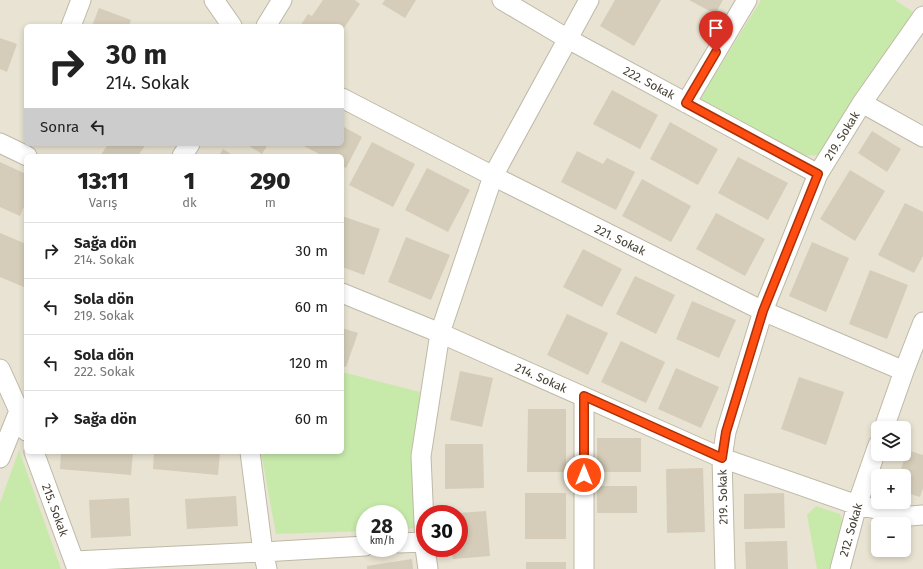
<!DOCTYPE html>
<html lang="tr">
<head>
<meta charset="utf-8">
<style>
	body { margin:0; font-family:"Fira Sans",sans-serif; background:#f2f2f2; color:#222; height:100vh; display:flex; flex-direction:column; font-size:15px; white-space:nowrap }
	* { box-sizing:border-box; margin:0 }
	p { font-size:13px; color:#767676 }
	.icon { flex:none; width:22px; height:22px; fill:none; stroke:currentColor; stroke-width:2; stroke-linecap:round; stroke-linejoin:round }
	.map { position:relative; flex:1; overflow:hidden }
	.panel { position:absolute; left:24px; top:154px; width:320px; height:300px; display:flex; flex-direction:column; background:#fff; border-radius:6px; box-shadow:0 2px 6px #0003 }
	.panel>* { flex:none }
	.banner { position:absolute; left:24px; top:24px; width:320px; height:122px; border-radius:6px; box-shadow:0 2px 6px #0003; background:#fff; color:#222; overflow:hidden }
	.buttons { position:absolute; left:871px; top:421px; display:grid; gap:8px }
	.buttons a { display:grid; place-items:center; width:40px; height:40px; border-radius:6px; background:#fff; box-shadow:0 2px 6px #0003; font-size:20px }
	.speed { position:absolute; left:356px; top:505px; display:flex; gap:8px; font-size:20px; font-weight:700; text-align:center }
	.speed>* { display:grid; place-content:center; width:52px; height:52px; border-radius:50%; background:#fff; box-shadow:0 2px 6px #0003; line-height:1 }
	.speed small { font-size:10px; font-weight:400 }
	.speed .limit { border:6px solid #d22; background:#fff; color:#111 }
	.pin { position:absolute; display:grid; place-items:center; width:34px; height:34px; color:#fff; margin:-41px -17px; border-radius:50% 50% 50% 0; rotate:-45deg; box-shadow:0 0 4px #0007 }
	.pin .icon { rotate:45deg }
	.me { position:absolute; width:44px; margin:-22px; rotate:0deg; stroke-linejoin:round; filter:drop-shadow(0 0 3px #0008) }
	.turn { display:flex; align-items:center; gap:14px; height:84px; padding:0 16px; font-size:18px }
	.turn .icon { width:52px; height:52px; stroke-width:2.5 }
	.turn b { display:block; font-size:28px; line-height:34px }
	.then { display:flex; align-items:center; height:38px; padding:0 16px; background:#0003; gap:8px; font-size:15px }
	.eta { display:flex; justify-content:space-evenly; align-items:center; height:68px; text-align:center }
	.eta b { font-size:24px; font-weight:800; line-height:28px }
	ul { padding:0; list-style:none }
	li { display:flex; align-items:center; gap:12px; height:56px; padding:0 16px; border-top:1px solid #e0e0e0 }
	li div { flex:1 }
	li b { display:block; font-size:15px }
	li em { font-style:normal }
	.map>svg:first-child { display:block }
</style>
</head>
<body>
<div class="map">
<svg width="923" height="569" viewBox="0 0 923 569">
	<rect width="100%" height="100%" fill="#f3f0e4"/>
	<path fill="#e8e3d2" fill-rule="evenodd" d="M0 0H923V569H0ZM26 26H342V144H26ZM26 156H342V452H26ZM878 428H904V454H878ZM878 476H904V502H878ZM365 514H399V548H365ZM425 514H459V548H425ZM878 524H904V550H878Z"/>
	<path fill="#c7eaab" d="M761 0H895L913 12 819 155 800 156 699 100Z
		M342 372 420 392 413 465 417 528 399 529V514H365V531L276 534 261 452H342Z
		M19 450 61 569H0V503Z
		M816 506 840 514 842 521 830 569H817L807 515Z"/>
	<path fill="#d5cdb9" d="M323 0H355L360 4 342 31V26H300L308 14 312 16Z
		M385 0H416L405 18 382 4Z
		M615 0H661L634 46 600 26Z
		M689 0H723L715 14Z
		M99 8 131 20 129 26H92Z
		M0 38 17 44 7 72 0 69Z
		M612 90 658 115 640 149 593 124Z
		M670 122 718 149 698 185 650 159Z
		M342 126 362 137 346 168 342 166V156H323L300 144H342Z
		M872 131 901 149 887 172 858 153Z
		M372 142 415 164 393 207 349 185Z
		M108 144H146L138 156H102L101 155Z
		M246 144H268L262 154Z
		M223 149 234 156H219Z
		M577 151 603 164 607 158 635 172 616 210 561 182Z
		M738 157 788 183 768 220 718 193Z
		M0 162 26 174V202L20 216 0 207Z
		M427 168 470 190 448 232 405 210Z
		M850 170 885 191 855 241 820 219Z
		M642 179 691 206 671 242 622 216Z
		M905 203 923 212V256L914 273 878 255Z
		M716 213 765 239 745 276 696 249Z
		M342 216 380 229 364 275 342 267Z
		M0 233 26 244V288L0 277Z
		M406 237 450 255 431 300 388 282Z
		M812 242 849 258 826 312 789 296Z
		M583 249 622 269 602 307 563 287Z
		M870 270 908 285 887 339 849 324Z
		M635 276 675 295 656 334 616 314Z
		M692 301 736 320 719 358 676 339Z
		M567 314 608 333 588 375 547 355Z
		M342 328 358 333 346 367 342 366Z
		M621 341 665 362 646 403 601 382Z
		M676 368 719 387 701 428 658 409Z
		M460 371 493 378 482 427 450 420Z
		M799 377 844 392 826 445 781 429Z
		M528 409H566V472H527Z
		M597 438H641V472H597Z
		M445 444H483L484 488 445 489Z
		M907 450 923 455V488L920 497 904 492V476H899Z
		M61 452H133L131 475 60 469Z
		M154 452H220L218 475 153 469Z
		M703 468 705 532 667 533 666 469Z
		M597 486H637V513H597Z
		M525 493H566V539H525Z
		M784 493 785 528 744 529V494Z
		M236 496 238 526 187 529 185 499Z
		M129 498 131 536 91 538 89 500Z
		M486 511 490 556 453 559 452 548H459V513Z
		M787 541 788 569H746L745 542Z
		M412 559 413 569H367V566Z
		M526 562H566V569H526Z"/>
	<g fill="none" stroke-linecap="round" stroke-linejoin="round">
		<g stroke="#bfb9a7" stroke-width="21">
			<path id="minor" d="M214 0 232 26
				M502 0 568 39 818 174
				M71 26 81 0
				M266 26 282 0
				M342 98 493 176 763 311 904 371
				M686 103 747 0
				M862 103 923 137
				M0 143 27 156
				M182 156 190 144
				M342 293 440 333 722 458 857 505 910 516 923 515
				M0 369 19 411 26 431
				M884 428 904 371 923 322
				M34 452 77 569
				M250 452 263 552 267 569
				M0 458 19 411
				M399 543 424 542
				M425 546 421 456 440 333 493 176 589 0
				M425 548 428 569
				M74 561 263 552 365 546
				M584 569V397
				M725 569 722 458 726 432 763 311 818 174 862 103 923 16
				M840 569 857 505 878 445"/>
		</g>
		<use href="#minor" stroke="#fff" stroke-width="19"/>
	</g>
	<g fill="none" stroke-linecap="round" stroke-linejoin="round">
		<g stroke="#a6310a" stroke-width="10">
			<path id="route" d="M584 475V396L722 458 726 432 763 311 818 174 686 103 716 52"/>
		</g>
		<use href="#route" stroke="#ff4c10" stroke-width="7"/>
	</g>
	<g text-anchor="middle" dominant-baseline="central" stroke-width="3" stroke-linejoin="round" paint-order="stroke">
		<g font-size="12" fill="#464134" stroke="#fff">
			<text transform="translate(649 83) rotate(28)">222. Sokak</text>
			<text transform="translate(842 136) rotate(-58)">219. Sokak</text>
			<text transform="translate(620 240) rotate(26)">221. Sokak</text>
			<text transform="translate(541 378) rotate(24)">214. Sokak</text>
			<text transform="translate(723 497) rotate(-91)">219. Sokak</text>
			<text transform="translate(55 510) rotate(70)">215. Sokak</text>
			<text transform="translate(851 530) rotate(-74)">212. Sokak</text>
		</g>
	</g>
</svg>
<div class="buttons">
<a><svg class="icon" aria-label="layers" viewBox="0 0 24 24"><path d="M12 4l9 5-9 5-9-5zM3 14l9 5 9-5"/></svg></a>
<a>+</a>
<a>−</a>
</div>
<div class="speed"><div>28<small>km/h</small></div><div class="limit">30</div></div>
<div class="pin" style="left:716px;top:52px;background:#d93025"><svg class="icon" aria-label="arrive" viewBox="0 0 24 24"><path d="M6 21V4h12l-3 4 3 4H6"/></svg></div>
<svg class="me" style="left:584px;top:475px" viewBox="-20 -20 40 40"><circle r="17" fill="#ff4c10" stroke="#fff" stroke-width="3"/><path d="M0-11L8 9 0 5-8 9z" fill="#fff"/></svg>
<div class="banner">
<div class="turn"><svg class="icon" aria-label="right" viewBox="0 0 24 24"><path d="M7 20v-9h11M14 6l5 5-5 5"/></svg><div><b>30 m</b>214. Sokak</div></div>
<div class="then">Sonra<svg class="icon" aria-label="left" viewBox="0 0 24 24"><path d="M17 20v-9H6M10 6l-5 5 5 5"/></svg></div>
</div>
<section class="panel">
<div class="eta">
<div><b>13:11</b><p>Varış</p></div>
<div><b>1</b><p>dk</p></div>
<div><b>290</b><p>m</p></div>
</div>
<ul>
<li><svg class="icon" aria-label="right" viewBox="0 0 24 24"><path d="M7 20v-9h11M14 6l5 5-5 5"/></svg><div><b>Sağa dön</b><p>214. Sokak</p></div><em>30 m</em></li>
<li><svg class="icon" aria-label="left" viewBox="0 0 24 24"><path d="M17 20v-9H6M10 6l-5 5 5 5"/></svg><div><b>Sola dön</b><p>219. Sokak</p></div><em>60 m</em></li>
<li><svg class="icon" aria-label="left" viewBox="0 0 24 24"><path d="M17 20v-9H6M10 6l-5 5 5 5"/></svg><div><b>Sola dön</b><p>222. Sokak</p></div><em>120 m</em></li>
<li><svg class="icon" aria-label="right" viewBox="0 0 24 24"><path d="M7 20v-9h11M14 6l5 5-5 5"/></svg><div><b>Sağa dön</b></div><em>60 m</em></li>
</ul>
</section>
</div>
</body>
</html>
